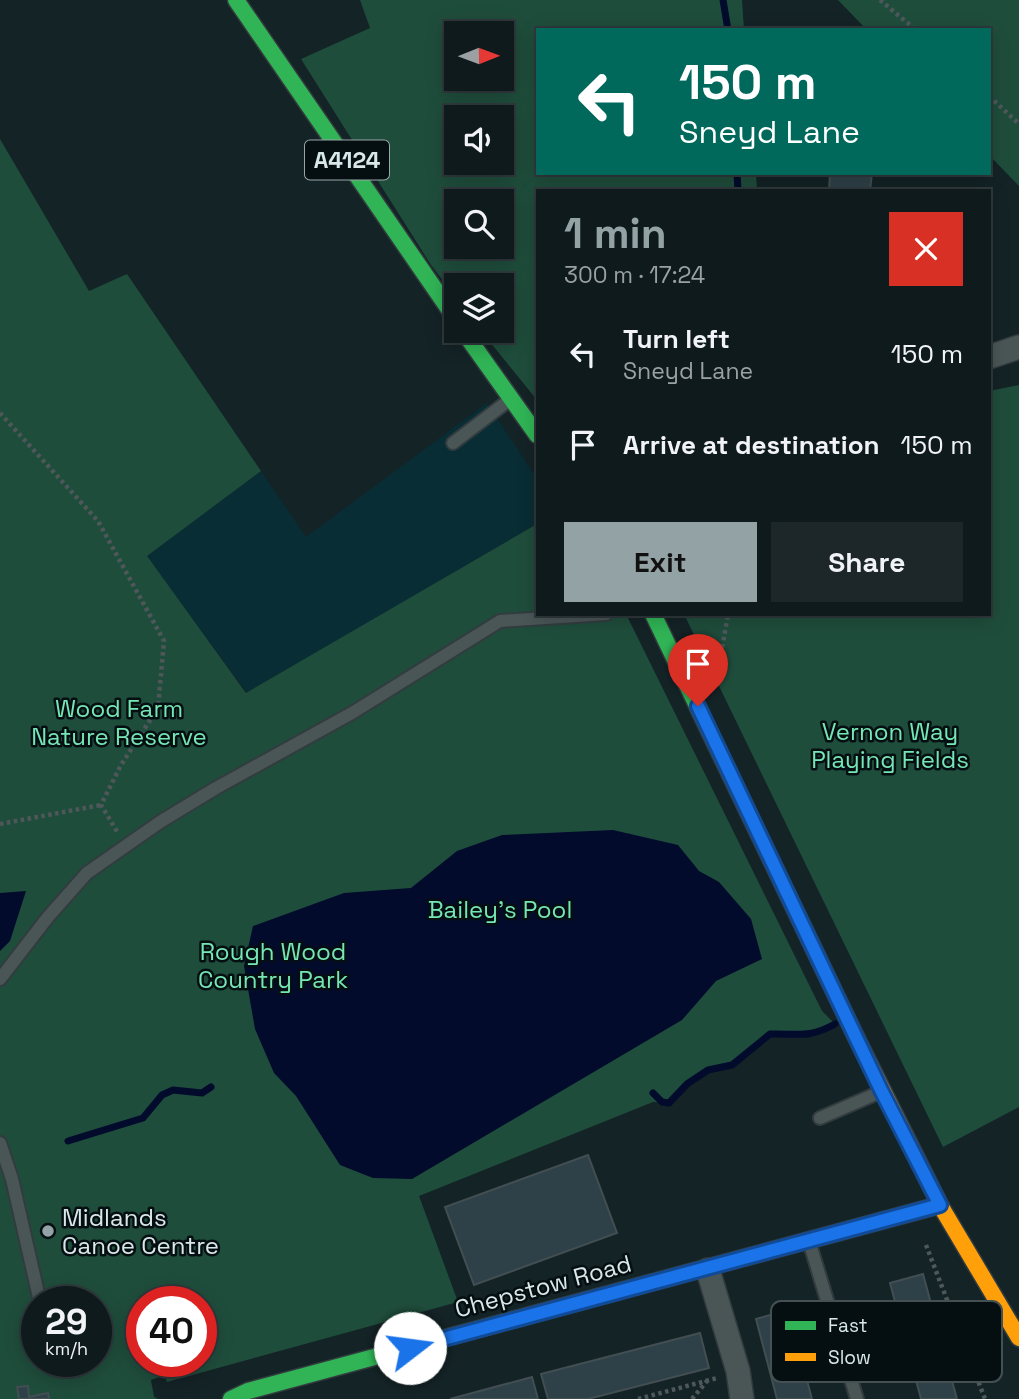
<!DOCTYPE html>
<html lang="en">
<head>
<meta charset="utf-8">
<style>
	body { margin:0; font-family:"Space Grotesk",sans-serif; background:#1d2729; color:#f1f3f6; height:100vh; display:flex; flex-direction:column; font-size:26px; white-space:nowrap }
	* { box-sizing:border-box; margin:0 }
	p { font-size:23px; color:#9ba1a3 }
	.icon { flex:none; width:38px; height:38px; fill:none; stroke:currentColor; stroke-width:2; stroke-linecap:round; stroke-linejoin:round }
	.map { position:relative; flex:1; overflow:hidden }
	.panel { position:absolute; left:536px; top:189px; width:455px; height:427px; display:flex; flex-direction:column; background:#0f1a1c; border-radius:0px; box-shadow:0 4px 18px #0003,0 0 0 2px #2f383b }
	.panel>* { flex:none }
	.hud { position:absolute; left:536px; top:28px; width:455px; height:147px; border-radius:0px; box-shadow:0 4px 18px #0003,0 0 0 2px #2f383b; background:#00695c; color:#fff; overflow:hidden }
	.needle { width:46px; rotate:89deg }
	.fabs { position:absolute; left:444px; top:21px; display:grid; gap:14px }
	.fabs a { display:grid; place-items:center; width:70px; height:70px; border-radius:0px; background:#0f1a1c; box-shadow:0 4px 18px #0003,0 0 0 2px #2f383b; font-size:35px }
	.speed { position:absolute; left:21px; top:1286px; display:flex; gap:14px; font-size:35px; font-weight:700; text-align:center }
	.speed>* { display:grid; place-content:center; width:91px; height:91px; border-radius:50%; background:#0f1a1c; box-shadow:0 4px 18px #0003,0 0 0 2px #2f383b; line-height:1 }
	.speed small { font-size:18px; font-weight:400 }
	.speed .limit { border:10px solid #d22; background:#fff; color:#111 }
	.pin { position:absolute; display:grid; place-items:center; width:60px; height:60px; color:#fff; margin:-72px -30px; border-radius:50% 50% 50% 0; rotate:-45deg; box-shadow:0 0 7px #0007 }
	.pin .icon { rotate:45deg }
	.me { position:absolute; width:77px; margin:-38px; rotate:75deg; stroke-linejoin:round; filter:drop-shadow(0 0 5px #0008) }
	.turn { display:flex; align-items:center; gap:24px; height:147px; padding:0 28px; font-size:32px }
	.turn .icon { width:91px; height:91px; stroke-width:2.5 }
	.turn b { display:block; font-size:49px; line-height:60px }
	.round { display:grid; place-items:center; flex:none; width:74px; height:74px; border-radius:0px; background:#1d2729 }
	.summary { display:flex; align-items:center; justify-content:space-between; height:119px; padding:0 28px }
	h1 { font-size:42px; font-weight:600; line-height:52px; color:#93a2a5 }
	.button { display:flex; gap:14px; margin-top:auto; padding:14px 28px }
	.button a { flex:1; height:80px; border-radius:0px; background:#93a2a5; color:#111; font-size:28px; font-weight:600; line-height:80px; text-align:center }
	.button a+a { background:#1d2729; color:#f1f3f6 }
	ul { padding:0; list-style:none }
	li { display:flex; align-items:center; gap:21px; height:91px; padding:0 28px }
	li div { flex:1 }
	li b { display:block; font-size:26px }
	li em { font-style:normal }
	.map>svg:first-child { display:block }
</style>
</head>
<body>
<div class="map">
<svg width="1019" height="1399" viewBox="0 0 1019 1399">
	<rect width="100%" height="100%" fill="#142326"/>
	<path fill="#092d34" d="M487 403 537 479V524L247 693 146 556 261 471 306 537Z"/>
	<path fill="#1f4d3c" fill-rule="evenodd" d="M360 0H742L744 30H537V173H756L757 191H537V400L481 331H502V285H457V299L431 265 301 59 370 28ZM457 33H502V79H457ZM457 117H502V163H457ZM457 201H502V247H457Z
		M838 0H1019V186L989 155V30H867Z
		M0 139 89 291 127 274 261 471 147 556 246 693 537 524V614H626L822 1011 835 1024C808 1039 798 1033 770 1034L732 1065 708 1070 687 1084 669 1103 653 1102 419 1196 458 1302 167 1382 165 1375 151 1380 154 1397 158 1399H0ZM37 1302H96V1362H37ZM142 1302H201V1362H142Z
		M1019 385V1107L943 1147 684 614H989V391Z"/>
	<path fill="#020b2c" d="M613 830 678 845 699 871 719 882 751 919 762 959 716 981 682 1020 412 1179 373 1178 340 1165 296 1096 274 1073 255 1029 244 966 253 926 344 893 411 888 457 851 502 835Z
		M26 891 10 941 0 951V893Z"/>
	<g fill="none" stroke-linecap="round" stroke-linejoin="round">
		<path stroke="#020b2c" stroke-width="7" d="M723 0 728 30
			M737 173 738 191
			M653 1093 662 1102 669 1103 687 1084 708 1070 732 1065 770 1034C798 1033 808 1039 835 1024
			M68 1141 143 1118 162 1095 173 1090 202 1093 211 1087"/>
	</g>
	<path fill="#2e4148" stroke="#424e52" stroke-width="2" d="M830 173H872L870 191H829Z
		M588 1155 617 1233 474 1285 445 1207Z
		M923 1274 957 1399H921L890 1283Z
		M788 1310 812 1399H777L756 1319Z
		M700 1333 709 1368 588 1399H548L541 1374Z
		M532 1377 538 1399H450Z
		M28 1386 29 1397 48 1393 49 1399H19L17 1387Z"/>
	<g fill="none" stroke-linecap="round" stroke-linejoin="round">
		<g stroke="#323c3f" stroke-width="16">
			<path id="lane" d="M453 443 508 401
				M0 979 48 917 87 873 160 822 216 788 352 713 500 621 606 614
				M820 1118 878 1093
				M0 1143 12 1179 40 1302
				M809 1241 857 1399"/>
		</g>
		<g stroke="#323c3f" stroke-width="26">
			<path id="street" d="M989 357 1019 347
				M708 1270 738 1371 742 1399"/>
		</g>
		<g stroke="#323c3f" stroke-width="19">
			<path id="fast" d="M236 0 457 321
				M463 331 537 435
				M653 614 856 1037
				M231 1399 248 1391 940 1205"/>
		</g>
		<g stroke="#323c3f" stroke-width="19">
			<path id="slow" d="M856 1037 940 1205 1019 1338"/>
		</g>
		<path stroke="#4e585a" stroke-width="4.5" stroke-dasharray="3.5 3.5" stroke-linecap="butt" d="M880 0 916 30
			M989 96 1019 124
			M0 413 98 521 164 641 158 708 121 765 101 805 118 833
			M712 671 719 667 728 614
			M0 824 101 805
			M926 1245 985 1399
			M638 1399 717 1378
			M692 1399 707 1381"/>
		<use href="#lane" stroke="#4a5556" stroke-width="12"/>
		<use href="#street" stroke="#4a5556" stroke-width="23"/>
		<use href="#fast" stroke="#30b455" stroke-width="16"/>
		<use href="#slow" stroke="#ff9f0a" stroke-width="16"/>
	</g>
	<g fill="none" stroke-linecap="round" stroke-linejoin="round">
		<g stroke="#114b97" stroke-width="18">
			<path id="route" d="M410 1348 940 1205 882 1092 698 706"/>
		</g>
		<use href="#route" stroke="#1a73e8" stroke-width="12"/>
	</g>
	<circle fill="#93a2a5" stroke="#050f11" stroke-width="2.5" cx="48" cy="1231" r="7"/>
	<g text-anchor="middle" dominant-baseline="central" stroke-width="5" stroke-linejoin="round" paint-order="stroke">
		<rect fill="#050f11" stroke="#99a6a9" stroke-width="2" x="305" y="140.5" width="84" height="39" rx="5"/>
		<g font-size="23" font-weight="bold" fill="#d8e7ea">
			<text x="347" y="160">A4124</text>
		</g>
		<g font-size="24" fill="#75e6b5" stroke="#050f11">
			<text x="119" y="708">Wood Farm<tspan x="119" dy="28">Nature Reserve</tspan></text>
			<text x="890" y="731">Vernon Way<tspan x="890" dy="28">Playing Fields</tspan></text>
			<text x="500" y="909">Bailey's Pool</text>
			<text x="273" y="951">Rough Wood<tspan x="273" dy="28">Country Park</tspan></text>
		</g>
		<g font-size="24" fill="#d8e7ea" stroke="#050f11" text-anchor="start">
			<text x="62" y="1217">Midlands<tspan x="62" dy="28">Canoe Centre</tspan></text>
		</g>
		<g font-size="24" fill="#d8e7ea" stroke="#050f11">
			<text transform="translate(543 1286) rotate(-15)">Chepstow Road</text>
		</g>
	</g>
	<rect x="771" y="1301" width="231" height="81" rx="10" fill="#050f11" stroke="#445052" stroke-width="2"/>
	<rect x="785" y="1321" width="31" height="9" fill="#30b455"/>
	<rect x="785" y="1353" width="31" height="8" fill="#ff9f0a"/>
	<g font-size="19" fill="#d8e7ea">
		<text x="828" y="1332">Fast</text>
		<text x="828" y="1364">Slow</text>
	</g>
</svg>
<div class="fabs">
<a><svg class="needle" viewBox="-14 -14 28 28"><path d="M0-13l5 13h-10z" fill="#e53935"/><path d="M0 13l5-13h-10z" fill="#9ba1a3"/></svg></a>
<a><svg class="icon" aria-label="sound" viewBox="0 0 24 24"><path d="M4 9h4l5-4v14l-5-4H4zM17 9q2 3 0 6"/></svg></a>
<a><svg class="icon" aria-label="search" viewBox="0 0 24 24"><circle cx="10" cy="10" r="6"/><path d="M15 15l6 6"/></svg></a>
<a><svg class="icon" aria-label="layers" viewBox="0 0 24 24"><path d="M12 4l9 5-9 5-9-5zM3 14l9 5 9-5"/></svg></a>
</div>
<div class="speed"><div>29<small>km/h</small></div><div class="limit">40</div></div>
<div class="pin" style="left:698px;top:706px;background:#d93025"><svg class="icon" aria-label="arrive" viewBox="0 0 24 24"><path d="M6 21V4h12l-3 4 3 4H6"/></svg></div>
<svg class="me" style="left:410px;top:1348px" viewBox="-20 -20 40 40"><circle r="19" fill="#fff"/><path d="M0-13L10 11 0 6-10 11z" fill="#1a73e8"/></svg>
<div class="hud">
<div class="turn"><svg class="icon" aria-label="left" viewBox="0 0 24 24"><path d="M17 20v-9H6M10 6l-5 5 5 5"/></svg><div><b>150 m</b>Sneyd Lane</div></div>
</div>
<section class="panel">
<div class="summary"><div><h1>1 min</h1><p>300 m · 17:24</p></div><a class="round" style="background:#d93025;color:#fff"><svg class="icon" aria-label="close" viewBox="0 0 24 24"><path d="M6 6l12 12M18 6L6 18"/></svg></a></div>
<ul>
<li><svg class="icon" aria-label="left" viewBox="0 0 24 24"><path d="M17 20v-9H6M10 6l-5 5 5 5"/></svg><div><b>Turn left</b><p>Sneyd Lane</p></div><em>150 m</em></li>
<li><svg class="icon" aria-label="arrive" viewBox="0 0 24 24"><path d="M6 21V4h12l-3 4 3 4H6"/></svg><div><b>Arrive at destination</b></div><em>150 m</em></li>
</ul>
<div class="button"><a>Exit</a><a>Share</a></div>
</section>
</div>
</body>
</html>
